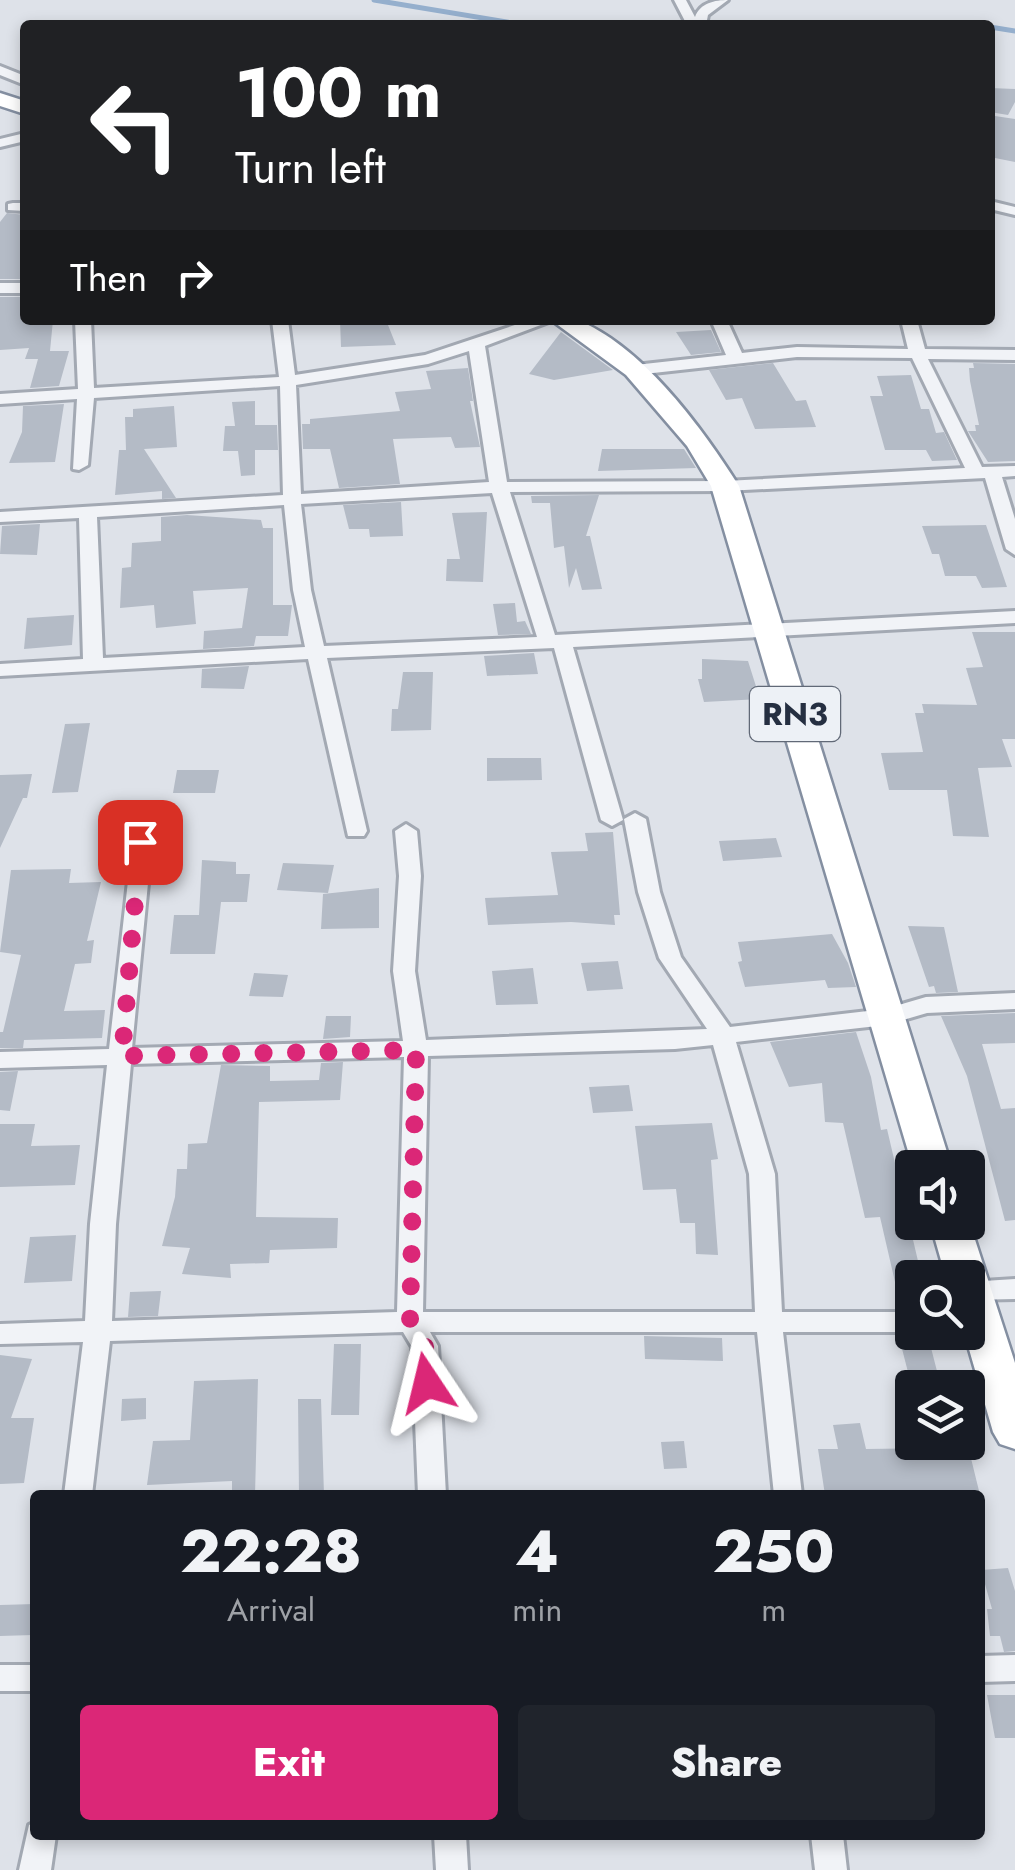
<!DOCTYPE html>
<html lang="en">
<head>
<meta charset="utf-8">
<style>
	body { margin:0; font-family:Jost,sans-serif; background:#20242c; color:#f1f3f6; height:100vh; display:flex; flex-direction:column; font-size:38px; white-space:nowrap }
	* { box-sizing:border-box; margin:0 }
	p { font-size:32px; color:#9ea1a6 }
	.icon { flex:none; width:55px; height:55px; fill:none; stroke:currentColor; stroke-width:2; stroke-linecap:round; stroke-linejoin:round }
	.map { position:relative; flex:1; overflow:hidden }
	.side { position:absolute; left:30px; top:1490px; width:955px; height:350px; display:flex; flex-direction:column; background:#171b24; border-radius:10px; box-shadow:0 5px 15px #0003 }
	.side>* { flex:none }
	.guide { position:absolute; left:20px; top:20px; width:975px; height:305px; border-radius:10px; box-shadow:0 5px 15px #0003; background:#202124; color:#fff; overflow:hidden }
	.fabs { position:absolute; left:895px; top:1150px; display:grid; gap:20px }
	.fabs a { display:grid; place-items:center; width:90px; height:90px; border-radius:10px; background:#171b24; box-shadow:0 5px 15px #0003; font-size:50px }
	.pin { position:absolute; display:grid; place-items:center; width:85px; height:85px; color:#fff; margin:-42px; border-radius:20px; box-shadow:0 5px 15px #0006 }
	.me { position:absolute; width:110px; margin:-55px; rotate:350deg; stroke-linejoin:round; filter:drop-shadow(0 0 8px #0008) }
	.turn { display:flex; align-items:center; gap:35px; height:210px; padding:0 50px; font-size:45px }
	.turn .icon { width:130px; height:130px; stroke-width:2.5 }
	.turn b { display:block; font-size:70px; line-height:85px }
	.then { display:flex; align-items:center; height:95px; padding:0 50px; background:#0003; gap:20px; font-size:38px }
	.eta { display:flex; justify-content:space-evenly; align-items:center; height:170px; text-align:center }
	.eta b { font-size:60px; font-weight:800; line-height:70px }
	.primary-button { display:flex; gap:20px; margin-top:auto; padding:20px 50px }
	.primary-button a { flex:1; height:115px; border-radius:10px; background:#db2777; color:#fff; font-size:40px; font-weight:800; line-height:115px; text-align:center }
	.primary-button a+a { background:#20242c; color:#f1f3f6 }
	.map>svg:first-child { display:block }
</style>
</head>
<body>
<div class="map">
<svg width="1015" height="1870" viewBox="0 0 1015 1870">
	<rect width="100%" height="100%" fill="#dee2e9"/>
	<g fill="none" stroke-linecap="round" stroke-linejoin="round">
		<path stroke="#95afcd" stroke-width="5" d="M374 0 525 25
			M896 25H976
			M990 27 1015 31"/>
	</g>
	<path fill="#b4bbc6" d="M990 88 1015 89V102L1008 115 990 112Z
		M995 116 1015 119V162L990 157V128Z
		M7 213 25 215V279H0V222Z
		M0 297H25V322L53 320 50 351H69L59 386 30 388 38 359H25L29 348 0 350Z
		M340 320H386L396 345 341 347Z
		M711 330 721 352 691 355 676 332Z
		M561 332 613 370 554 380 529 374Z
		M773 363 796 401 806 400 816 427 755 429 742 398 726 400 709 370Z
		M973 363 1015 364V461L988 462 968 431H976L975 425H979L970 381 969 368H974Z
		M468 368 473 401H470L480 447 455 448 451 437 393 439 400 484 339 488 330 449H303L302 424H310V419L400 411 395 392 431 389 426 371Z
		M911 375 921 409H929L936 433 944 432 957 460 932 461 926 450H885L870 396H883L877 376Z
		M255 401V425H277L278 450H255V475L241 476 238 451H223L225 426H235L232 402Z
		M64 404 55 462 9 463 22 432 23 406Z
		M174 406 177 447 144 449 176 498 162 499V491L115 495 119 450H126L125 417H133V409Z
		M602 449H684L696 468 598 471Z
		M599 495 586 536H590L602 589 582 590 576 568 569 588 564 546 554 548 550 503H532L531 496Z
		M401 502 403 536 370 537 369 529H349L343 505Z
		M487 512 483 582 446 581 447 559H460L452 513Z
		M187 515 261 520 263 528H273V605H292L288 636H256L254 646 203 649 204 631 242 628 248 588 193 591 196 624 156 628 154 605 120 608 122 568 131 567 132 543 161 541V517Z
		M40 524 37 555 0 554 2 526Z
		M986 525 1007 587 982 588 976 576H945L939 554H932L922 526Z
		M515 603 517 622 525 621 531 634 498 635 493 604Z
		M74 615 72 645 24 649 27 618Z
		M972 632H1015V739H1002L1012 767 978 768 989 837 953 836 947 790H889L881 753 923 752 915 713H924L922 704 977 705 966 668 983 667Z
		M534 653 538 674 487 676 484 656Z
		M702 659 748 661 760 699 704 702 698 679H702Z
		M249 666 244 689 201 688 202 669Z
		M403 672H433L431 730 391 731 392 709H398Z
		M90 723 78 792 52 793 65 724Z
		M487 758H541L542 780 487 781Z
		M177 770H219L215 793H173Z
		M32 774 27 798H23L0 848V775Z
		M613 832 620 915H614L615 925 571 922 488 925 485 898 558 895 551 852 588 851 585 833Z
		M776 838 782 857 723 861 719 841Z
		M202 860 236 862V874H250L247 902H221L215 954H170L174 915H199Z
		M283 863 334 865 328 893 277 890Z
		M71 869 69 883 101 882 87 941 94 940 91 963 75 964 64 1011 105 1010 102 1038 24 1040 23 1048H0V1032H3L21 955 0 952 11 870Z
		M379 888V928L321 929 323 894Z
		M908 926 944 927 958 992 936 993 934 986 929 987Z
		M832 934 848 963 856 987 828 988 825 980 745 987 738 962 742 961 738 942Z
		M618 961 623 989 587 991 581 963Z
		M533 968 538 1004 496 1005 492 971Z
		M254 973 288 975 283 997 249 996Z
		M1015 1013V1043L982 1044 1001 1109 1015 1108V1220L1005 1221 967 1076 941 1016Z
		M326 1016H351L350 1037 323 1039Z
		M856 1032 871 1077 881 1130 887 1129 922 1278H912V1308H901L880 1217 865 1218 843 1123 825 1122 822 1083 789 1087 770 1042Z
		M343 1062 340 1100 259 1102 256 1217 338 1218 337 1248 270 1250 269 1263 230 1264 231 1278 182 1274 190 1248 162 1246 175 1197 177 1169H187L188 1144 207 1143 221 1065 270 1066V1081L319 1080 321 1063Z
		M18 1071 10 1111 0 1110V1072Z
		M629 1085 633 1111 593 1113 589 1087Z
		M712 1123 718 1159 711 1160 718 1255 696 1254 695 1223H680L676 1189 643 1190 635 1126Z
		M0 1124H35L31 1146 80 1145 75 1185 0 1187Z
		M76 1235 72 1281 24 1283 30 1237Z
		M161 1291 158 1316 128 1317 130 1292Z
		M644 1336 722 1338 723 1361 645 1359Z
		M929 1340 938 1375 909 1376 900 1341Z
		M334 1344H361L359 1415H331Z
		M0 1355 32 1359 11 1418H34L24 1483 0 1484Z
		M258 1379 255 1495H232V1481L147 1485 153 1441 190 1440 194 1381Z
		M146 1398V1419L121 1421 122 1399Z
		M298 1399H321L324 1495H299Z
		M860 1423 866 1449 939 1448 938 1442H967L980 1495H825L818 1449H838L833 1425Z
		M684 1441 687 1468 664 1469 661 1442Z
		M1008 1568 1015 1591V1651L1004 1652 1000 1636H990L987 1609H992L981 1570Z
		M35 1604 33 1635 0 1636V1605Z
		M987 1695H1015V1738H995Z"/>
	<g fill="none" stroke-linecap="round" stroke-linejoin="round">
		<g stroke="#a3a9b3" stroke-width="6">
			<path id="minor" d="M674 0H686L695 17C700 3 715 0 728 0L708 15 706 25H687Z
				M0 66 25 76V85L0 75Z
				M25 133V141L0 147V139Z
				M990 201 1015 207V215L990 209Z
				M13 203H25V211L8 210V204Z
				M0 283H25V293H0Z
				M75 320H91L94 388 279 377 272 320H288L295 375 425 355 530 320H554L485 346 507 482 725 481 965 468 912 358 797 357 635 375 627 370 635 365 726 355 711 320H727L742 353 797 347 908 349 901 320H917L925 349 1015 350V360L928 359 982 467 1015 466V476L1002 477 1015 519V555L1006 549 985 478 725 491 510 492 555 635 1015 611V623L573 647 623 820 612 826 601 820 554 648 327 658 367 831 364 836H348L308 659 0 676V664L83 659 79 518 0 522V512L283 495 280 386 94 398 88 465 79 470 73 469 77 399 0 404V394L78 389ZM469 351 489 482 301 494 296 385 428 364ZM492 493 537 637 324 646 311 590 301 504ZM284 505 293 590 305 647 103 658 97 517Z
				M635 813 646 819 660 892 681 957 730 1027 885 1009 926 997 1015 993V1009L927 1013 886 1025 736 1042 775 1174 782 1312H912V1332H783L802 1495H774L757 1332H430L438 1346 446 1495H418L412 1347 403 1332 110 1341 92 1495H64L83 1342 0 1344V1324L85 1321 90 1224 107 1065 0 1068V1052L109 1049 133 837H149L152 842 132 1048 403 1041 393 971 399 876 395 831 406 824 417 831 421 876 415 971 426 1040 707 1029 659 958 638 892 624 819ZM713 1045 749 1174 755 1312H423L428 1056 675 1049ZM404 1057 397 1312 112 1321 116 1224 131 1064Z
				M1015 1279V1299L968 1300V1282Z
				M1015 1655V1681L980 1682V1656Z
				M0 1665H35V1691H0Z
				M35 1822V1835H56L51 1870H19L29 1825Z
				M434 1835H466L468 1870H436Z
				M811 1835H843L847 1870H815Z"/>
		</g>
		<g stroke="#848fa1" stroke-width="5">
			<path id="trunk" d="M0 93 25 101V114L0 106Z
				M551 320C560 320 573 318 582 322 645 350 703 429 739 486L952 1168H913L711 486 687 446 626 375Z
				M968 1218 1015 1363V1449L1000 1444 993 1432 964 1332H968V1278H946L930 1222H968Z"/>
		</g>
		<use href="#minor" fill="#f1f3f7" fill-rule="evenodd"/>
		<use href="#trunk" fill="#fff" fill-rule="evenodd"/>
	</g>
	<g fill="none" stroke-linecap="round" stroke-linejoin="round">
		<path stroke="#db2777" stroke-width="18" stroke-dasharray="0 32.4" d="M140 842 122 1056 416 1050 410 1322 425 1346 427 1383"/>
	</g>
	<g text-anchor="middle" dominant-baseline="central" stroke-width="8" stroke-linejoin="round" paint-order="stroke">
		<rect fill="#edf1f6" stroke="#616977" stroke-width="2.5" x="750" y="687" width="90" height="54" rx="8"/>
		<g font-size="32" font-weight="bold" fill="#252f41">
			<text x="795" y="714">RN3</text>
		</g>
	</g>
</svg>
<div class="fabs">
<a><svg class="icon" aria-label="sound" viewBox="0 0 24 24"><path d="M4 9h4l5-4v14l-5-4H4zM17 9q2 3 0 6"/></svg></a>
<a><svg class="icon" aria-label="search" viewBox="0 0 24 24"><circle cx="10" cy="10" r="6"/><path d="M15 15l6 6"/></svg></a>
<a><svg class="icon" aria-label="layers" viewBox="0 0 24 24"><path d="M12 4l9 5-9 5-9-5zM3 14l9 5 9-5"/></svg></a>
</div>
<div class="pin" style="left:140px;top:842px;background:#d93025"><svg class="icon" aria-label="arrive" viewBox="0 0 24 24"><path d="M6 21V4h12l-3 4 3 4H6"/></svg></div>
<svg class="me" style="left:427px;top:1383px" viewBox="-20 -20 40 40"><path d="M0-17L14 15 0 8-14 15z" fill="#db2777" stroke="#fff" stroke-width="4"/></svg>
<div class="guide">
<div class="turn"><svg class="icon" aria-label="left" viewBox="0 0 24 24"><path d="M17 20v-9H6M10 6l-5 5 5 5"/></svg><div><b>100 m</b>Turn left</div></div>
<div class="then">Then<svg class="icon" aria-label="right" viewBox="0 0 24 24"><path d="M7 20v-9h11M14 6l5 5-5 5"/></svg></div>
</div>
<section class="side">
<div class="eta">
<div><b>22:28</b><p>Arrival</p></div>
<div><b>4</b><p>min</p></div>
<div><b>250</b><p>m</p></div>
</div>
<div class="primary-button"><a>Exit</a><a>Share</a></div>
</section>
</div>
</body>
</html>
